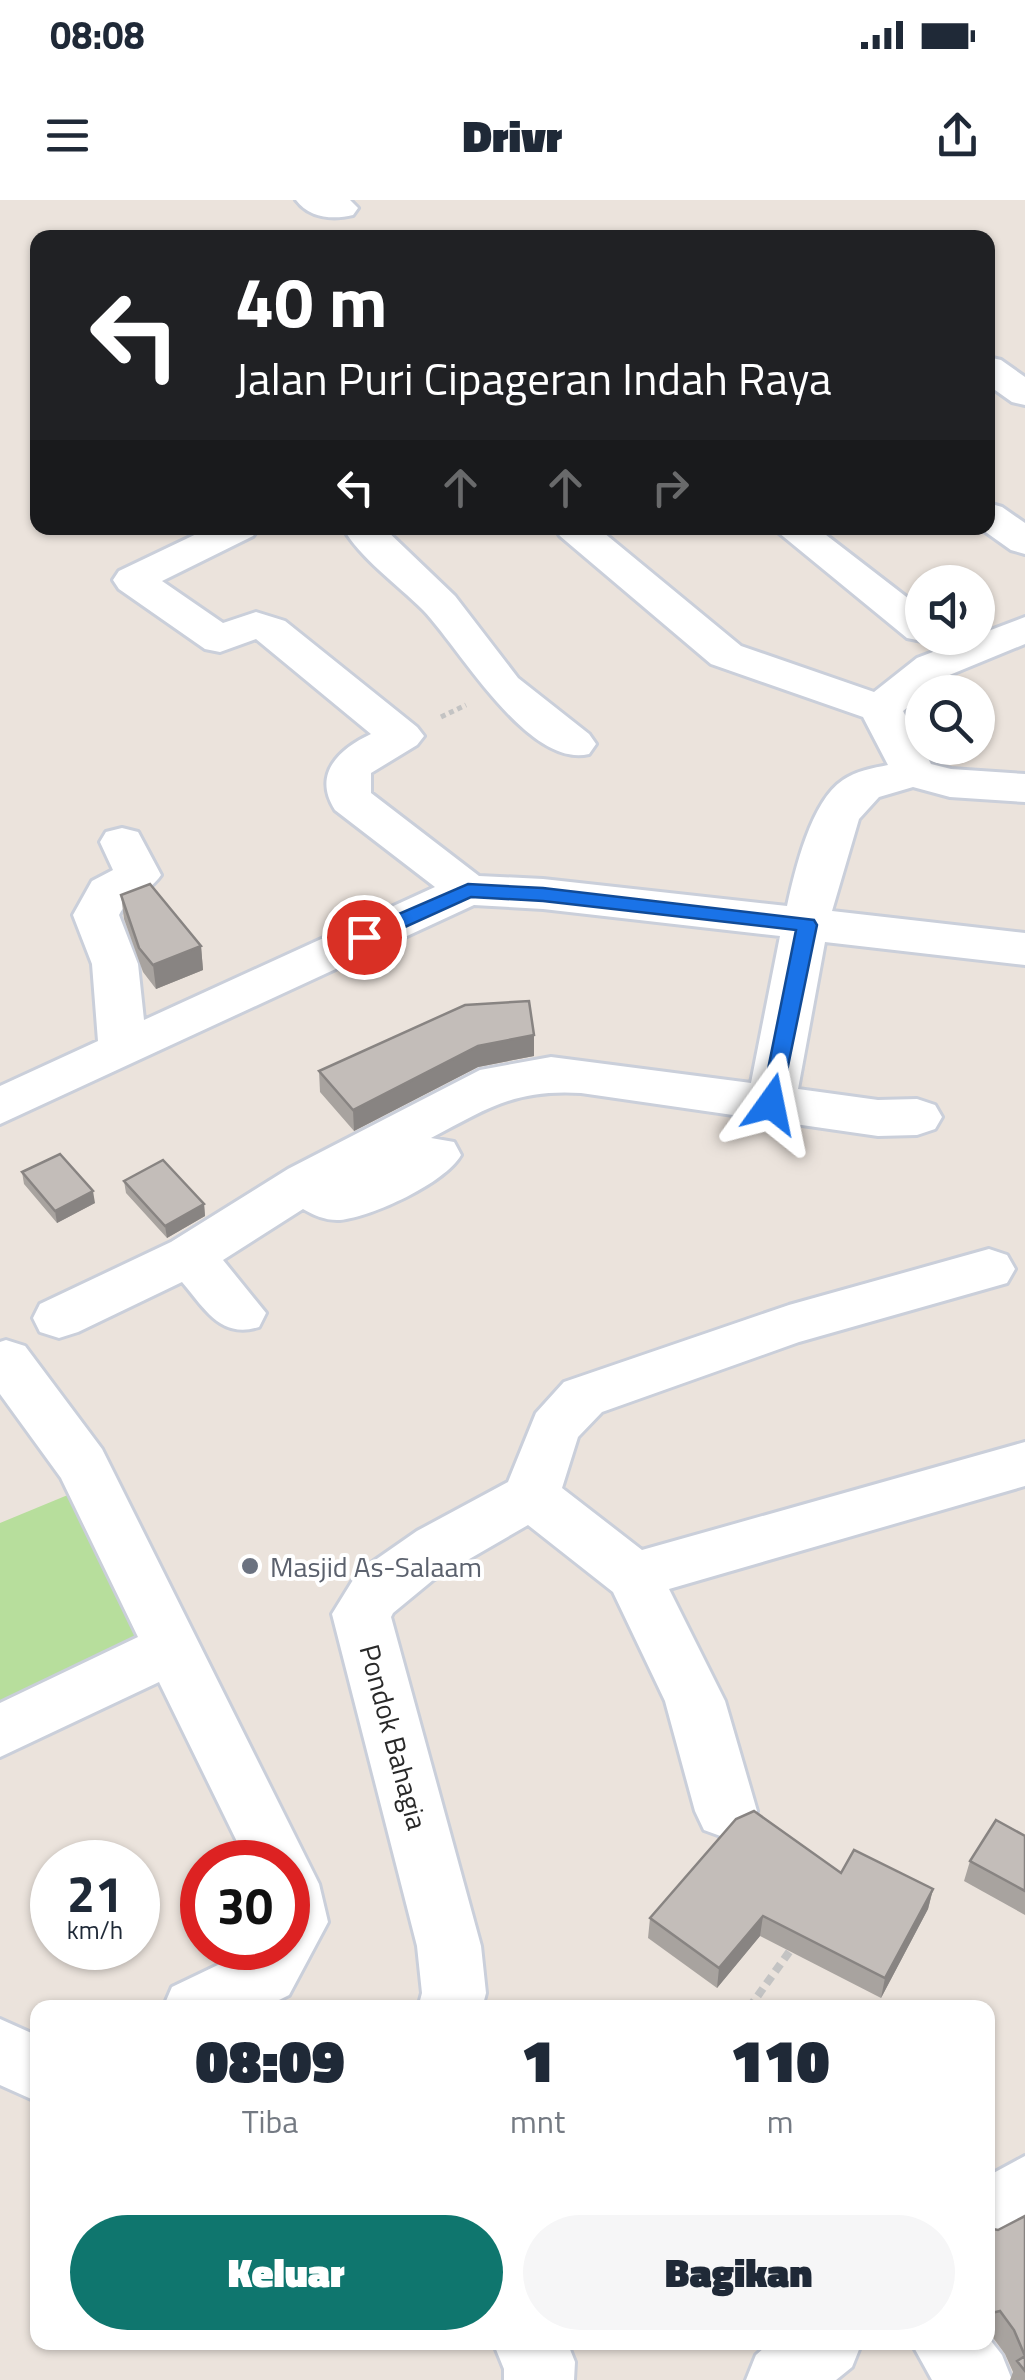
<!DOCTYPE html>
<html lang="id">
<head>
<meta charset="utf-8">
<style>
	body { margin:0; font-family:"Titillium Web",sans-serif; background:#f6f6f7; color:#1f2937; height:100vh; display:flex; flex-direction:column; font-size:38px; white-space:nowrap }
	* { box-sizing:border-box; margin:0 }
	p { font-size:32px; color:#747a83 }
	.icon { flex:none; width:55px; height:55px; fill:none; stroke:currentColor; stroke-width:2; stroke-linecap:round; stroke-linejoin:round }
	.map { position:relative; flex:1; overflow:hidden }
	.side { position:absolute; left:30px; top:1800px; width:965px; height:350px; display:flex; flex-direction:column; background:#fff; border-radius:20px; box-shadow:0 2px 8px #0004 }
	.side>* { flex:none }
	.top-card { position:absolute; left:30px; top:30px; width:965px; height:305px; border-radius:20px; box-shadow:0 2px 8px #0004; background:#202124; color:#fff; overflow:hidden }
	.fabs { position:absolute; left:905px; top:365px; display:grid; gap:20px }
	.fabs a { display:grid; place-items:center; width:90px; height:90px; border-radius:50%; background:#fff; box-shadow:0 2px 8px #0004; font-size:50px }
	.speed { position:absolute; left:30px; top:1640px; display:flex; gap:20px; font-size:50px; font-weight:700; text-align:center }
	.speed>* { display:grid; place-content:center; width:130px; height:130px; border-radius:50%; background:#fff; box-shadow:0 2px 8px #0004; line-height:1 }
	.speed small { font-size:25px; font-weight:400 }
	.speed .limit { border:15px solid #d22; background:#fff; color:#111 }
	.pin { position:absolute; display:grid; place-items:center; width:85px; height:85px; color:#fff; margin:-42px; border:5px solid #fff; border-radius:50%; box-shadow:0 2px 10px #0007 }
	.me { position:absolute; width:110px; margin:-55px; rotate:12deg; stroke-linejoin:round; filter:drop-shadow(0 0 8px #0008) }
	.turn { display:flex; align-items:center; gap:35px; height:210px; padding:0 40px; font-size:45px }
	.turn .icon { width:130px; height:130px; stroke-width:2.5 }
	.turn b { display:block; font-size:70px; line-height:85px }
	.lanes { display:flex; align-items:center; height:95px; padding:0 40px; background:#0003; justify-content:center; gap:50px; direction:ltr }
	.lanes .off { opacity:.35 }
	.eta { display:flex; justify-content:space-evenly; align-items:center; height:170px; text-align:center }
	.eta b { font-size:60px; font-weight:800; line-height:70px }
	.cta { display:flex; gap:20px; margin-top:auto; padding:20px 40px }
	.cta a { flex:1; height:115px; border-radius:60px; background:#0f766e; color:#fff; font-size:40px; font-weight:800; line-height:115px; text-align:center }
	.cta a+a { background:#f6f6f7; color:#1f2937 }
	.status { display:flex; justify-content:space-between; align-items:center; height:70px; padding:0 50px; background:#fff; direction:ltr }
	.status svg { height:28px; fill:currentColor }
	header { display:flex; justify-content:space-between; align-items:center; height:130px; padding:0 40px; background:#fff; font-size:45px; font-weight:800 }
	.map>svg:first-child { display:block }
</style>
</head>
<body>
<div class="status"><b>08:08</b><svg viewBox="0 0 49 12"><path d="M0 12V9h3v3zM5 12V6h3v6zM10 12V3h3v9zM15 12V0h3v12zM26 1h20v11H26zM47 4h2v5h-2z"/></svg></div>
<header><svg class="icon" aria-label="menu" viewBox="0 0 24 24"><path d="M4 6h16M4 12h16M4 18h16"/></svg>Drivr<svg class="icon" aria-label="share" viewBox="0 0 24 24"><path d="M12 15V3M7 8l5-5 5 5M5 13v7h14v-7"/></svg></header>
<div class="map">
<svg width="1025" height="2180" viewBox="0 0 1025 2180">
	<rect width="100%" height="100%" fill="#ebe3dc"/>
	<path fill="#b7de9c" d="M75 1292 150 1438 4 1512 0 1503V1323Z"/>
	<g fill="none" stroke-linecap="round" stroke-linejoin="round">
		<g stroke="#cacfda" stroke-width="6">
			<path id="street" d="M296 0H350L358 8 353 15C333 20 309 18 296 0Z
				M988 157 1001 160 1025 177V205L1012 202 988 185Z
				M988 303 1002 307 1025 323V354L1011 350 980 328H988Z
				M209 328H259L253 336 162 381 223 423 256 412 285 421 417 527 424 536 417 545 371 573V593L479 676 543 679 787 706C795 670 811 601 843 580 856 571 873 568 888 565L863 517 711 464 560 336 555 328H598L741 446 874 492 917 458 1025 417V444L947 476 903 511 931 564 951 569 1025 574V602L950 597 913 587 879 597 859 619 832 711 1025 733V765L825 742 798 889 878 900 917 899 935 905 942 917 935 929 917 935 878 936 581 893C514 889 487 909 431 938L454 942 461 955C445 983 372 1017 340 1020 327 1021 313 1015 303 1009L223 1060 266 1113 259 1127C221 1139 205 1109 182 1082L78 1132 59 1138 40 1132 33 1118 40 1104 171 1042 288 969 480 870 551 857 751 883 780 736 543 709 474 705 0 924V886L98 841 92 764 73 715 92 681 113 670 100 642 106 632 122 628 138 632 161 675C149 693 129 696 119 715L138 764 144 820 435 687 335 610C312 574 339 549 371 534L256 439 220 452 205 449 119 389 113 380 119 371Z
				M343 328H384L455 396 518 478 589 534 596 544 589 554C528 569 459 447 423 410 397 384 360 358 343 328Z
				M773 328H817L922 409V438H937L922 441 907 438Z
				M989 1049 1007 1055 1015 1069 1007 1083 799 1142 602 1212 578 1237 562 1288 642 1350 1025 1242V1286L669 1389 725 1501 757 1611 748 1630 726 1638 704 1630 695 1611 665 1501 613 1392 528 1325 433 1380 393 1413 391 1417 481 1746 486 1793 482 1808H418L422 1793 417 1746 332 1414 353 1380 371 1363 417 1331 508 1282 536 1213 564 1182 789 1105Z
				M6 1140 25 1146 102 1249 319 1684 328 1722 289 1795 263 1808H163L172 1787 243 1753 247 1748H288V1662H247L159 1482 0 1557V1503L138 1437 61 1278 0 1194V1142Z
				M0 1819 38 1836V1902L0 1885Z
				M1025 1956V2031L988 2051V1976Z
				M988 2137 1002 2155 1012 2180H932L911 2142H988Z
				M493 2142H567L575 2162 574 2180H504V2169Z
				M771 2142H862L852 2167 836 2180H746L756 2155Z"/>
		</g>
		<path stroke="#c3c3c3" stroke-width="5" stroke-dasharray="5 4" stroke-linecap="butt" d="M441 517 466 505"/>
		<path stroke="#c3c3c3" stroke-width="8" stroke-dasharray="9 6" stroke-linecap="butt" d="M749 1808 792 1748"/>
		<use href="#street" fill="#fff" fill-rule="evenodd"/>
	</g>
	<path fill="#a8a39f" d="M121 695 201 746 203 770 156 789 143 772 124 719Z
		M534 835V856L478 867 354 931 320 892 319 871Z
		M22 972 95 1003 57 1023 24 984Z
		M124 981 204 1004 205 1016 167 1038 126 993Z
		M1025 1636V1715L964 1681 970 1661Z
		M841 1673 933 1689 928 1709 881 1798 760 1736 717 1788 648 1738 650 1718Z
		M1025 2016V2180H1010L1013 2172 1005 2154 991 2135H988V2023L993 2029 998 2030Z"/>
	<path fill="#888482" d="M201 746 203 770 156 789 153 765Z
		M534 835V856L478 867 354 931 353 910 478 846Z
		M93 991 95 1003 57 1023 55 1011Z
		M204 1004 205 1016 167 1038 165 1026Z
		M933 1689 928 1709 881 1798 885 1778Z
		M763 1716 760 1736 717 1788 719 1768Z"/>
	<path fill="#c3bdb9" stroke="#888482" stroke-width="2.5" d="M150 684 201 746 153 765 139 748 121 695Z
		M529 801 534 835 478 846 353 910 319 871 465 805Z
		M60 954 93 991 55 1011 22 972Z
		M163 960 204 1004 165 1026 124 981Z
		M754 1611 841 1673 854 1650 933 1689 885 1778 763 1716 719 1768 650 1718 736 1619Z
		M996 1620 1025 1636V1691L970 1661Z
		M1025 2016V2171L1017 2161 1025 2156 1014 2130 1000 2111 988 2114V2023L993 2019V2029L998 2030Z"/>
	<path fill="#1a73e8" stroke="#114b97" stroke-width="2.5" d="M468 684 543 688 814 720 817 725 779 910 771 912 761 904 796 730 543 701 471 697 372 742H357L354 737 357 732Z"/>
	<circle fill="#6b7280" stroke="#fff" stroke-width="4" cx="250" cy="1366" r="10"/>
	<g text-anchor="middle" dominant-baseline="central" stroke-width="8" stroke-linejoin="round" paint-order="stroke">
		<g font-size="28" fill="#5b616d" stroke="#fff" text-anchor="start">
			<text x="270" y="1366">Masjid As-Salaam</text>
		</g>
		<g font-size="28" fill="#292929" stroke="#fff">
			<text transform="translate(394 1537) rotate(75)">Pondok Bahagia</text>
		</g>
	</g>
</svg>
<div class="fabs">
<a><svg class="icon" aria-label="sound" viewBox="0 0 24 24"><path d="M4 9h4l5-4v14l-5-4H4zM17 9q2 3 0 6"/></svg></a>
<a><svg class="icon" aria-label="search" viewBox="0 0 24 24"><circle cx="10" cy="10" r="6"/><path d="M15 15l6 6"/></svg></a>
</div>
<div class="speed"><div>21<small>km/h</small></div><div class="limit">30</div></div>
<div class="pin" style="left:364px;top:737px;background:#d93025"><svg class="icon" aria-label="arrive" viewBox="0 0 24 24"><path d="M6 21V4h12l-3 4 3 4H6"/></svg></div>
<svg class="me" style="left:771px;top:904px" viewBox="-20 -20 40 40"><path d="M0-17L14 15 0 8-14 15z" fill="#1a73e8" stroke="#fff" stroke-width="4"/></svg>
<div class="top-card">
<div class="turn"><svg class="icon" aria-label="left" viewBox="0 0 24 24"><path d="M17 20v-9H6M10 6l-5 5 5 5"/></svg><div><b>40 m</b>Jalan Puri Cipageran Indah Raya</div></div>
<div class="lanes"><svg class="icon" aria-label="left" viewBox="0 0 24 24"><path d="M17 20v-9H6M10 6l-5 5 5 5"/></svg><svg class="icon off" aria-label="ahead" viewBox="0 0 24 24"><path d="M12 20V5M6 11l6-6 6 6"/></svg><svg class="icon off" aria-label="ahead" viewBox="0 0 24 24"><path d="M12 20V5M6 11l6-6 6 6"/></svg><svg class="icon off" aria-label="right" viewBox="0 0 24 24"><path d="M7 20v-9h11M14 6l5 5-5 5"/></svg></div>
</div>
<section class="side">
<div class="eta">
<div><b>08:09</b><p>Tiba</p></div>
<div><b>1</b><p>mnt</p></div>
<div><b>110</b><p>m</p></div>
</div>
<div class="cta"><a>Keluar</a><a>Bagikan</a></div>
</section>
</div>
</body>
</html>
